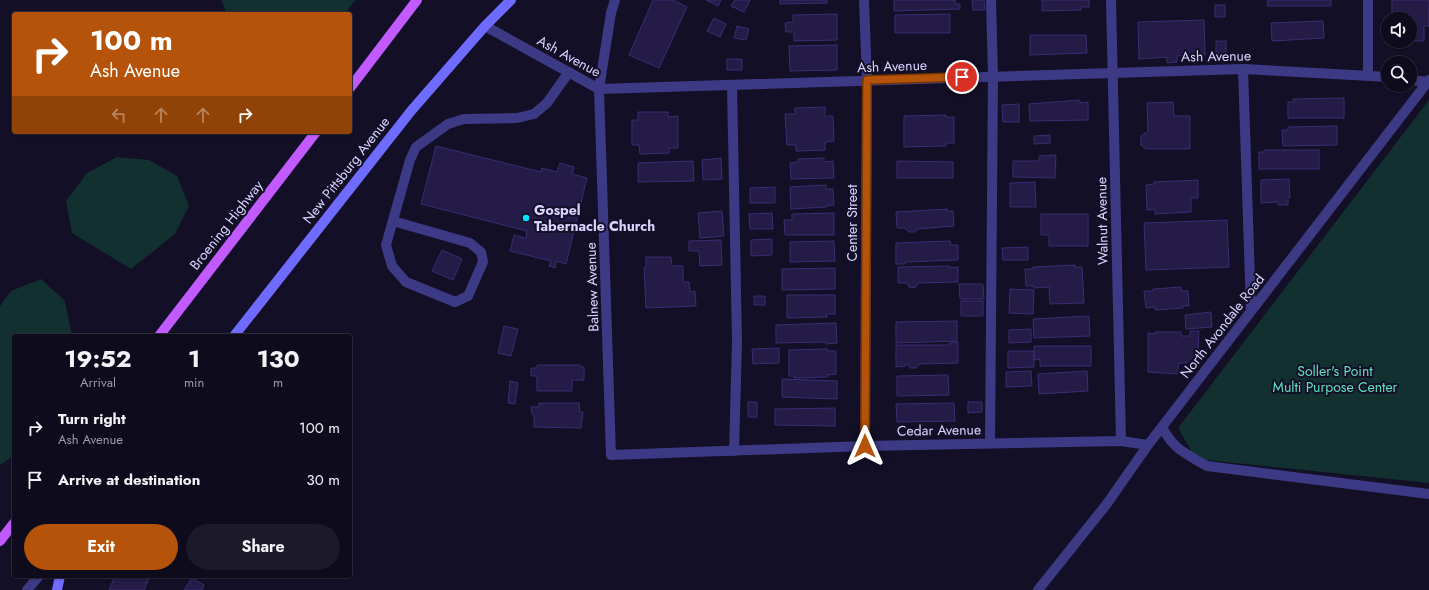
<!DOCTYPE html>
<html lang="en">
<head>
<meta charset="utf-8">
<style>
	body { margin:0; font-family:Jost,sans-serif; background:#1c1929; color:#f1f3f6; height:100vh; display:flex; flex-direction:column; font-size:15px; white-space:nowrap }
	* { box-sizing:border-box; margin:0 }
	p { font-size:13px; color:#9b9ba3 }
	.icon { flex:none; width:22px; height:22px; fill:none; stroke:currentColor; stroke-width:2; stroke-linecap:round; stroke-linejoin:round }
	.map { position:relative; flex:1; overflow:hidden }
	.details { position:absolute; left:12px; top:334px; width:340px; height:244px; display:flex; flex-direction:column; background:#0e0b1c; border-radius:4px; box-shadow:0 1px 3px #0004,0 0 0 1px #2e2b3b }
	.details>* { flex:none }
	.hud { position:absolute; left:12px; top:12px; width:340px; height:122px; border-radius:4px; box-shadow:0 1px 3px #0004,0 0 0 1px #2e2b3b; background:#b45309; color:#fff; overflow:hidden }
	.tools { position:absolute; left:1381px; top:12px; display:grid; gap:8px }
	.tools a { display:grid; place-items:center; width:36px; height:36px; border-radius:50%; background:#0e0b1c; box-shadow:0 1px 3px #0004,0 0 0 1px #2e2b3b; font-size:20px }
	.pin { position:absolute; display:grid; place-items:center; width:34px; height:34px; color:#fff; margin:-17px; border:2px solid #fff; border-radius:50%; box-shadow:0 1px 4px #0007 }
	.me { position:absolute; width:44px; margin:-22px; rotate:0deg; stroke-linejoin:round; filter:drop-shadow(0 0 3px #0008) }
	.turn { display:flex; align-items:center; gap:14px; height:84px; padding:0 12px; font-size:18px }
	.turn .icon { width:52px; height:52px; stroke-width:2.5 }
	.turn b { display:block; font-size:28px; line-height:34px }
	.lanes { display:flex; align-items:center; height:38px; padding:0 12px; background:#0003; justify-content:center; gap:20px; direction:ltr }
	.lanes .off { opacity:.35 }
	.eta { display:flex; justify-content:space-evenly; align-items:center; height:68px; text-align:center }
	.eta b { font-size:24px; font-weight:700; line-height:28px }
	.cta { display:flex; gap:8px; margin-top:auto; padding:8px 12px }
	.cta a { flex:1; height:46px; border-radius:24px; background:#b45309; color:#fff; font-size:16px; font-weight:700; line-height:46px; text-align:center }
	.cta a+a { background:#1c1929; color:#f1f3f6 }
	ul { padding:0; list-style:none }
	li { display:flex; align-items:center; gap:12px; height:52px; padding:0 12px }
	li div { flex:1 }
	li b { display:block; font-size:15px }
	li em { font-style:normal }
	.map>svg:first-child { display:block }
</style>
</head>
<body>
<div class="map">
<svg width="1429" height="590" viewBox="0 0 1429 590">
	<rect width="100%" height="100%" fill="#130f26"/>
	<path fill="#12302f" d="M221 0H355L345 14H227Z
		M1429 100V483L1196 459 1178 428Z
		M117 157 149 160 177 176 189 206 175 234 131 269 72 233 66 201 87 173Z
		M41 279 65 301 72 336H14V456L0 465V306L11 291Z"/>
	<path fill="#241b47" stroke="#3b2d73" d="M653 0H673L687 7 659 68 629 55Z
		M706 0H721L718 6Z
		M735 0H750L744 12 731 6Z
		M780 0H827V3L780 4Z
		M894 0H955V4H960V9L894 11Z
		M972 0H984L985 10H973Z
		M1042 0H1089V7H1081V10L1042 11Z
		M1268 0H1331V6H1267Z
		M1392 0H1429V26H1424V41H1411V45L1405 46 1404 42H1392L1410 41V19H1392Z
		M1215 5H1225V17H1215Z
		M837 14V40L794 41V32H786L785 23 793 22V15Z
		M950 14V33H895V15Z
		M714 18 726 24 720 37 707 31Z
		M1204 20 1205 55 1177 56V62L1167 63V57L1139 59 1138 22Z
		M1323 21 1324 38 1272 41 1271 23Z
		M737 26 749 29 746 40 734 38Z
		M1030 35H1086L1087 53 1030 55Z
		M1216 41H1226V53H1216Z
		M837 45V70L790 71 789 46Z
		M727 59H742V70H727Z
		M1344 98V118H1288V102H1294L1293 99Z
		M1080 100V103L1088 102V120L1030 121 1029 104Z
		M1173 102 1174 116H1190V149H1146L1141 145V136L1148 131 1147 103Z
		M1019 104V122H1003L1002 105Z
		M825 107V116H833L834 141 825 142V150L796 151V145H787L785 114H795V108Z
		M638 112H668V117L678 116V148H669V153L640 154 639 145H632V120H638Z
		M946 115V117H954V143H946V146L904 147V116Z
		M1337 126V145L1283 146 1282 130H1288V127Z
		M1050 135V143L1034 144V136Z
		M436 146 541 172 542 168 557 172 560 163 574 167 572 174 587 178 566 264 556 261 555 268 549 266 551 261 510 251 514 235 526 238 527 231 421 204Z
		M1264 150H1319V169H1259V152H1264Z
		M1056 155 1055 178 1013 177V161H1039V156Z
		M721 158 722 179 703 180 702 160Z
		M824 158V162L833 161 834 178 791 179 790 163 798 162V159Z
		M693 161 694 181 638 182V163Z
		M897 161 953 162V178H897Z
		M1289 179 1290 198H1288V205H1278V202L1261 203V180Z
		M1198 180V198H1191V212L1155 214V209L1147 210 1146 185 1154 184V182Z
		M1035 182 1036 207H1010V183Z
		M826 185V189H833L834 205 826 206V207L791 209 790 187Z
		M775 187V203H750V188Z
		M947 209V211H953L954 226 917 229 915 232H909L905 228H897L896 212Z
		M722 211 724 236 700 238 698 213Z
		M772 213 773 229H750L749 214Z
		M834 213V235H785L784 220H792V214Z
		M1041 214H1088V246H1049V235H1041Z
		M1227 220 1229 267 1146 270 1144 223Z
		M772 239V255L751 256V240Z
		M721 240 722 265 700 266 699 251H689V241Z
		M834 241 835 261 790 262V242Z
		M950 241 951 245H958V260L905 262V264H896V243Z
		M1028 247V260H1003L1002 248Z
		M442 250 462 259 453 280 432 271Z
		M646 257H671L672 266H683V282H689L690 292 695 291 696 306 646 308 644 268H646Z
		M1075 265V267H1082L1084 303 1050 304 1049 287 1034 288V286H1026L1025 269H1033V267Z
		M950 266V268L958 267V282L918 283 916 287 910 288 907 283H898V267Z
		M835 268V289L782 290V269Z
		M959 284H983L984 299H960Z
		M1181 287V291H1188L1189 306H1183V308L1155 310V307L1146 308 1144 291H1153V289Z
		M1010 289 1034 290 1033 314 1009 313Z
		M787 295H835V314H826L827 317 787 318Z
		M754 296H765V305H754Z
		M961 301H983V316H961Z
		M1211 312 1212 327 1186 329 1185 315Z
		M1089 316 1090 336 1034 338 1033 319Z
		M957 321V341L896 343V322Z
		M836 323 837 343 826 344V342L776 343V325Z
		M504 326 518 329 511 356 498 353Z
		M1031 329V342L1009 343V330Z
		M1190 331H1199L1198 351 1187 363H1179L1177 374 1148 372V333L1155 334V332H1181V336H1190Z
		M958 342V363L919 364 916 368H910L908 364H906V366L896 367V345H949V343Z
		M1034 346H1091V366H1040V359L1034 360Z
		M779 348V363L753 364 752 349Z
		M828 349 827 351H836V374L828 375V377L794 378V376H789V350Z
		M1008 351H1034V367L1008 368Z
		M537 365H580V367H584V380H572V391H537V376H531V368H537Z
		M1031 371 1032 386 1006 387V372Z
		M1087 371 1088 391 1039 394 1038 374Z
		M948 375 949 395 897 396V376Z
		M782 379 837 381V399L782 397Z
		M510 381 518 383 515 404 508 403Z
		M748 402H757V417H748Z
		M968 402H982V412L968 413Z
		M539 403H579L580 412H583L581 428 534 427V415L532 414 531 407H539Z
		M954 403 955 421 897 422 896 404Z
		M835 408V426L775 425V409Z
		M115 576H150L144 590H109Z
		M192 578 204 585 202 590H184Z"/>
	<g fill="none" stroke-linecap="round" stroke-linejoin="round">
		<path stroke="#3d3a85" stroke-width="10" d="M1243 69 1251 310
			M732 85 737 342 734 451
			M393 221 470 243 481 252 483 262 468 296 455 302 406 282 392 266 386 245 410 160 416 147 448 124 464 119 517 118 534 114 547 103 569 72
			M1162 427C1174 450 1185 453 1207 466L1429 494
			M990 443 993 76 991 0"/>
		<path stroke="#3d3a85" stroke-width="10" d="M615 0 611 13 599 89 611 455 865 446 1121 441 1148 445
			M864 0 867 80 865 446
			M1111 0 1121 441
			M1368 0V75
			M485 26 599 89 1243 69 1388 77
			M1410 80 1428 82
			M27 590 39 576
			M1038 590 1106 505 1148 445 1429 80"/>
		<path stroke="#6f6bff" stroke-width="10" d="M234 336 411 111 485 26 511 0
			M57 590 60 576"/>
		<path stroke="#c25bff" stroke-width="10" d="M350 88 417 0
			M159 336 316 132
			M0 541 14 523"/>
	</g>
	<g fill="none" stroke-linecap="round" stroke-linejoin="round">
		<g stroke="#753606" stroke-width="10">
			<path id="route" d="M865 446 867 80 962 77"/>
		</g>
		<use href="#route" stroke="#b45309" stroke-width="7"/>
	</g>
	<circle fill="#00e5ff" stroke="#130f26" stroke-width="1.5" cx="526" cy="218" r="4"/>
	<g text-anchor="middle" dominant-baseline="central" stroke-width="4" stroke-linejoin="round" paint-order="stroke">
		<g font-size="14" fill="#d9d4ff" stroke="#130f26">
			<text transform="translate(569 56) rotate(29)">Ash Avenue</text>
			<text transform="translate(1216 56) rotate(-1)">Ash Avenue</text>
			<text transform="translate(892 66) rotate(-2)">Ash Avenue</text>
			<text transform="translate(346 170) rotate(-52)">New Pittsburg Avenue</text>
			<text transform="translate(1102 221) rotate(-91)">Walnut Avenue</text>
			<text transform="translate(852 223) rotate(-90)">Center Street</text>
			<text transform="translate(226 225) rotate(-52)">Broening Highway</text>
			<text transform="translate(592 287) rotate(-92)">Balnew Avenue</text>
			<text transform="translate(1222 326) rotate(-52)">North Avondale Road</text>
			<text transform="translate(939 430) rotate(-1)">Cedar Avenue</text>
		</g>
		<g font-size="14" font-weight="bold" fill="#d9d4ff" stroke="#130f26" text-anchor="start">
			<text x="534" y="210">Gospel<tspan x="534" dy="16">Tabernacle Church</tspan></text>
		</g>
		<g font-size="14" fill="#5fe0c0" stroke="#130f26">
			<text x="1335" y="371">Soller's Point<tspan x="1335" dy="16">Multi Purpose Center</tspan></text>
		</g>
	</g>
</svg>
<div class="tools">
<a><svg class="icon" aria-label="sound" viewBox="0 0 24 24"><path d="M4 9h4l5-4v14l-5-4H4zM17 9q2 3 0 6"/></svg></a>
<a><svg class="icon" aria-label="search" viewBox="0 0 24 24"><circle cx="10" cy="10" r="6"/><path d="M15 15l6 6"/></svg></a>
</div>
<div class="pin" style="left:962px;top:77px;background:#d93025"><svg class="icon" aria-label="arrive" viewBox="0 0 24 24"><path d="M6 21V4h12l-3 4 3 4H6"/></svg></div>
<svg class="me" style="left:865px;top:446px" viewBox="-20 -20 40 40"><path d="M0-17L14 15 0 8-14 15z" fill="#b45309" stroke="#fff" stroke-width="4"/></svg>
<div class="hud">
<div class="turn"><svg class="icon" aria-label="right" viewBox="0 0 24 24"><path d="M7 20v-9h11M14 6l5 5-5 5"/></svg><div><b>100 m</b>Ash Avenue</div></div>
<div class="lanes"><svg class="icon off" aria-label="left" viewBox="0 0 24 24"><path d="M17 20v-9H6M10 6l-5 5 5 5"/></svg><svg class="icon off" aria-label="ahead" viewBox="0 0 24 24"><path d="M12 20V5M6 11l6-6 6 6"/></svg><svg class="icon off" aria-label="ahead" viewBox="0 0 24 24"><path d="M12 20V5M6 11l6-6 6 6"/></svg><svg class="icon" aria-label="right" viewBox="0 0 24 24"><path d="M7 20v-9h11M14 6l5 5-5 5"/></svg></div>
</div>
<section class="details">
<div class="eta">
<div><b>19:52</b><p>Arrival</p></div>
<div><b>1</b><p>min</p></div>
<div><b>130</b><p>m</p></div>
</div>
<ul>
<li><svg class="icon" aria-label="right" viewBox="0 0 24 24"><path d="M7 20v-9h11M14 6l5 5-5 5"/></svg><div><b>Turn right</b><p>Ash Avenue</p></div><em>100 m</em></li>
<li><svg class="icon" aria-label="arrive" viewBox="0 0 24 24"><path d="M6 21V4h12l-3 4 3 4H6"/></svg><div><b>Arrive at destination</b></div><em>30 m</em></li>
</ul>
<div class="cta"><a>Exit</a><a>Share</a></div>
</section>
</div>
</body>
</html>
